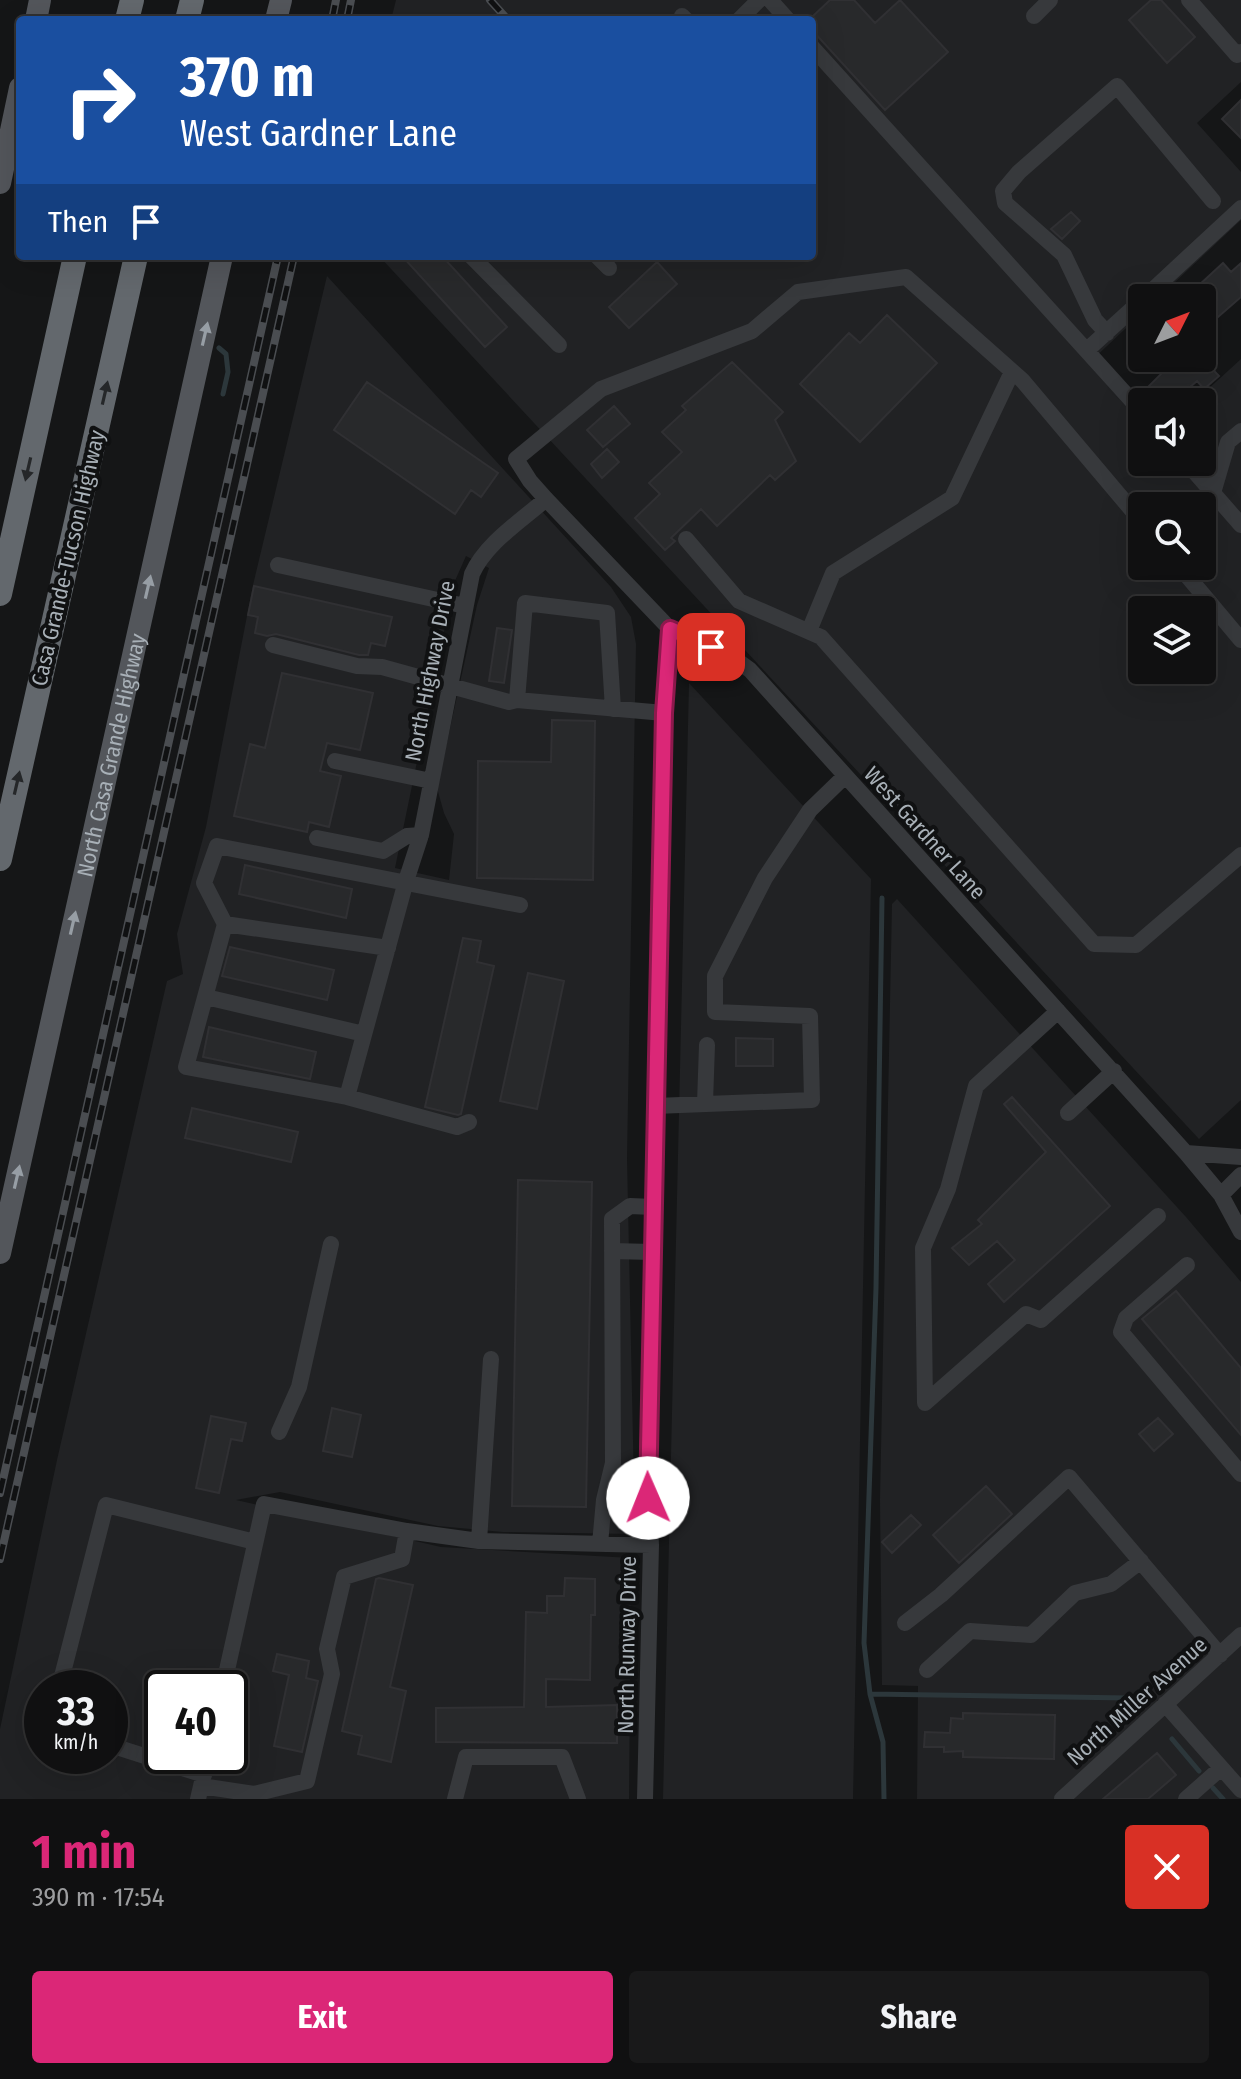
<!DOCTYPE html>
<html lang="en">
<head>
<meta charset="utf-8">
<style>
	body { margin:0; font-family:"Fira Sans Condensed",sans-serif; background:#19191a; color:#f1f3f6; height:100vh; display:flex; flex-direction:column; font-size:30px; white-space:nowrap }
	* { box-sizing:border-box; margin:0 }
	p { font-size:26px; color:#9c9d9f }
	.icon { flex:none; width:44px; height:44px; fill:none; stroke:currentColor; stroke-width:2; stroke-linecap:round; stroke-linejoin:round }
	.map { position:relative; height:1799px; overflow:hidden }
	.panel { display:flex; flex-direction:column; background:#101011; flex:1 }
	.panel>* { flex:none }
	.top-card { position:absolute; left:16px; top:16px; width:800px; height:244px; border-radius:8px; box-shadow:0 8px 32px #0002,0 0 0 2px #303031; background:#1a4fa0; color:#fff; overflow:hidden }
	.needle { width:52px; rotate:48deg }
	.buttons { position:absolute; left:1128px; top:284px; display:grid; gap:16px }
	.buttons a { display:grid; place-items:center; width:88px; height:88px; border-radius:8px; background:#101011; box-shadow:0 8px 32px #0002,0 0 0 2px #303031; font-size:40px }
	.speed { position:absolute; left:24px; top:1670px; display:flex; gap:16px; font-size:40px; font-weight:700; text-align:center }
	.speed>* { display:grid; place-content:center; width:104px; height:104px; border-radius:50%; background:#101011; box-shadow:0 8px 32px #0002,0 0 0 2px #303031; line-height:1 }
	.speed small { font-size:20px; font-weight:400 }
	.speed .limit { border:4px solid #111; border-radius:12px; background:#fff; color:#111 }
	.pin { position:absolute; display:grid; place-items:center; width:68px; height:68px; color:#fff; margin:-34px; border-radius:16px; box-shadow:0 4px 12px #0006 }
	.me { position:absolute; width:88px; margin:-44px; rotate:359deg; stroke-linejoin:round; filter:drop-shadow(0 0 6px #0008) }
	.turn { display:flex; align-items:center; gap:28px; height:168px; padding:0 32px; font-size:36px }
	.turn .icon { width:104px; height:104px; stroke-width:2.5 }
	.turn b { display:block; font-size:56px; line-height:68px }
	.then { display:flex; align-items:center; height:76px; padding:0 32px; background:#0003; gap:16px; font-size:30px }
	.round { display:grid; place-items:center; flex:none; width:84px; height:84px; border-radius:8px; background:#19191a }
	.overview { display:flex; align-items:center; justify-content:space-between; height:136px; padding:0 32px }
	h1 { font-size:48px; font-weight:700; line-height:60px; color:#db2777 }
	.cta { display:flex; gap:16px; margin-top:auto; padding:16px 32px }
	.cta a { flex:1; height:92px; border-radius:8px; background:#db2777; color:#fff; font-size:32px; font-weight:700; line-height:92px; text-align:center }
	.cta a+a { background:#19191a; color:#f1f3f6 }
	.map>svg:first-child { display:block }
</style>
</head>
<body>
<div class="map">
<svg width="1241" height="1799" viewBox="0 0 1241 1799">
	<rect width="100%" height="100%" fill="#151617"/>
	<path fill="#212224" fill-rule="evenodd" d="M396 0H1241V82L1197 123 1241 172V220L1158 298H1142V313L1089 363 1142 420V462H1202V402H1194L1241 359V1100L1199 1139 379 256H812V20H391ZM1142 506H1202V566H1142ZM1142 610H1202V670H1142Z
		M327 276 611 587 631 617 636 644 627 1158 635 1534 503 1532 438 1526 280 1492 236 1500 441 1547 631 1558 629 1799H0V1729L57 1460 167 981 183 974 177 934 206 827 253 585ZM466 556 489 568 477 605 437 788 444 813 454 834 449 880 395 868 454 583ZM42 1688H110V1756H42ZM162 1688H230V1756H162Z
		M689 683 871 879 853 1799H663Z
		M897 899 1186 1217 1241 1282V1799H917L918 1686 882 1685 880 1500 892 904Z"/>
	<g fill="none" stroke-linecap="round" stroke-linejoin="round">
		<path stroke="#2c373b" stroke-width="5" d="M219 348 226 354 228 372 223 394
			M882 898 876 1288 864 1643 870 1694 883 1742 884 1799
			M870 1694 1129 1698
			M1172 1739 1199 1771
			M1213 1788 1223 1799"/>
	</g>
	<path fill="#28292b" stroke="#303033" stroke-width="2" d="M830 0H854L875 23 900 0 948 52 885 110 812 30V17Z
		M1151 0H1161L1195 37 1167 63 1129 20Z
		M1241 100V138L1222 119Z
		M1071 212 1080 221 1062 239 1051 229Z
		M402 256H442L507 327 485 347Z
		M657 262 677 284 629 328 609 307Z
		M1223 263 1231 272 1241 263V297L1211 323 1202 313V298H1185Z
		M887 315 937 363 860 442 800 384 849 333 860 343Z
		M1177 358H1202L1219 376 1204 389 1197 381 1173 402H1161L1148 387Z
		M732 362 783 412 775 420 796 461 775 480 770 475 717 526 701 509 671 538 675 541 665 550 635 518 660 494 649 483 682 452 662 432 686 410 682 406Z
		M367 382 498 473 481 497 471 490 455 514 334 430Z
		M614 406 630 424 603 447 587 430Z
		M607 449 619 462 602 478 591 464Z
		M254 586 392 617 385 646 371 643 368 655H359L276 634 267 636 255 633 258 617 248 615Z
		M497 628 512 630 504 683 489 681Z
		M282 673 373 693 360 750 327 743 320 771 341 776 329 827 309 822 307 832 234 816 250 744 265 748Z
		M552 720 595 721 593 880 477 878 478 761 551 762Z
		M245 865 352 889 346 918 239 894Z
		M463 938 481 941 477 962 494 966 461 1114 458 1115 425 1107Z
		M230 947 334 970 327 1000 222 976Z
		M528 973 564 981 537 1109 500 1101Z
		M209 1027 316 1052 310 1079 203 1057Z
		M736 1038 773 1039V1066H736Z
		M1012 1097 1110 1206 1004 1302 988 1284 1015 1260 997 1241 969 1265 952 1248 982 1224 978 1220 1046 1152 1004 1104Z
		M192 1108 298 1132 291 1162 185 1138Z
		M518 1180 592 1182 586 1507 512 1506Z
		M1176 1291 1241 1368V1435L1142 1319Z
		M332 1408 361 1415 352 1457 323 1451Z
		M211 1416 246 1423 242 1441 231 1439 219 1493 196 1488Z
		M1158 1418 1173 1434 1154 1451 1139 1434Z
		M986 1486 1012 1514 959 1563 933 1535Z
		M911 1515 921 1525 892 1553 882 1542Z
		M379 1578 413 1585 390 1687 406 1691 391 1762 358 1754 362 1736 342 1731 376 1579Z
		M565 1578 595 1579V1615H591L590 1680 546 1679V1707L617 1705V1743L436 1742V1708L524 1707 526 1612 547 1613V1596H564Z
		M277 1654 309 1661 306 1678 318 1681 302 1752 274 1746 289 1675 273 1671Z
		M963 1713 1055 1715 1054 1759 963 1757V1751L944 1752V1747H924L925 1732 950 1733 951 1718 963 1719Z
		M1157 1753 1176 1775 1148 1799H1103Z"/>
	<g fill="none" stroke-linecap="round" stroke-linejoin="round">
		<path stroke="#37393c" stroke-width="16" d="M770 0 788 20
			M1189 0 1237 55 1241 52
			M682 16 686 20
			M1034 16 1050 0
			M739 20 759 0
			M812 47 1142 412
			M471 256 559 345
			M597 256 609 268
			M1144 298 1241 208
			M1107 333 1095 320 1064 255 1005 203 1003 191 1019 172 1117 86 1213 201
			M1087 350 1142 300
			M1186 462 1241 525
			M1213 493 1228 442 1241 431
			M1142 522 1022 380 906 277 798 292 752 331 601 389 516 459 530 481 546 499 670 629 731 656 750 670 1186 1153 1221 1195 1241 1232
			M686 539 739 601 821 637 1094 944 1136 945 1241 855
			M278 565 465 606
			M1179 566 1241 640
			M809 631 833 573 952 498 1012 372
			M273 645 357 666 382 667 509 702 517 700 664 713
			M517 700 525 603 607 613 613 709
			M335 761 431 781
			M317 838 383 851 407 836 421 835
			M520 905 217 846 204 883 225 924 186 1067 347 1097 406 881 421 835 472 574C486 543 521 521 546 499
			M225 924 388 948
			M206 997 364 1034
			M1058 1011 976 1086 948 1189 923 1248 925 1403 1026 1314 1041 1320 1158 1216
			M347 1097 457 1127 469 1122
			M705 1103 707 1045
			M655 1106 812 1100 810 1016 715 1012V976L765 878 810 810 844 777
			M1068 1113 1114 1071
			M1186 1153 1241 1157
			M1221 1195 1241 1175
			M612 1251 652 1252
			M1187 1265 1126 1318 1121 1332 1241 1474
			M279 1432 299 1387 331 1244
			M611 1472 647 1474
			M479 1541 491 1359
			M600 1544 604 1500 613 1463 612 1219 630 1206 653 1207
			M905 1623 941 1595 1069 1477 1220 1655
			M927 1670 970 1631 1031 1635 1075 1593 1111 1584 1141 1561
			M59 1688 106 1505 255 1542
			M223 1688 264 1504 407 1531 479 1541 651 1545
			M1165 1704 1241 1790
			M110 1745 204 1775
			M201 1786 254 1794 307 1781 332 1674 327 1649 344 1577 402 1559 407 1531
			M198 1799 208 1756
			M455 1799 466 1757H562L578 1799
			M645 1799 651 1545 647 1474 664 713 670 629
			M1062 1799 1241 1635
			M1186 1799 1221 1768"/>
		<g stroke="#53565b" stroke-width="22">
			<path d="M36 20 40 0"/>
			<path d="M276 20 281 0"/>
			<path d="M0 183 20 88"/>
			<path id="s1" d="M0 1253 222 256"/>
		</g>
		<path stroke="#63686d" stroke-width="24" d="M127 20 132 0
			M187 20 192 0
			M0 594 75 256
			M0 859 136 256"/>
		<g stroke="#4a4d51" stroke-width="8">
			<path id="rail" d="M490 0 508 20
				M332 20 336 0
				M347 20 351 0
				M0 1493 278 256
				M0 1559 294 256"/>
		</g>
		<use href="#rail" stroke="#101112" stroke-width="5" stroke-dasharray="15" stroke-linecap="butt"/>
	</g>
	<defs><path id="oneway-solid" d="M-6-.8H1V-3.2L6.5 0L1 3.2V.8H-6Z" transform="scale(2)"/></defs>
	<g fill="#979ea5">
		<use href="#oneway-solid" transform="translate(205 334) rotate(-77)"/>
		<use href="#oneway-solid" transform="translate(148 587) rotate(-77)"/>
		<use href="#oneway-solid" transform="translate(73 923) rotate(-77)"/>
		<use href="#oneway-solid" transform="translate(17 1177) rotate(-77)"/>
	</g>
	<g fill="#252729">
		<use href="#oneway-solid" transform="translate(105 393) rotate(-77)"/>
		<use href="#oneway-solid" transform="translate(28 469) rotate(103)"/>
		<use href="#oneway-solid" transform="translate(17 783) rotate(-77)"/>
	</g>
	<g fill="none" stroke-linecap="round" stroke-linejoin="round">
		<g stroke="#8e194d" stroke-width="20">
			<path id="route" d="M648 1498 664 713 670 629 711 647"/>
		</g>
		<use href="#route" stroke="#db2777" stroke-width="14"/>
	</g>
	<g text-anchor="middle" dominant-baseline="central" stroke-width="8" stroke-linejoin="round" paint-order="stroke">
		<g font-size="22" fill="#a8b0b7" stroke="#101112">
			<text transform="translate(68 558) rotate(-77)">Casa Grande-Tucson Highway</text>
			<text transform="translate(430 671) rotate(-79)">North Highway Drive</text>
			<text stroke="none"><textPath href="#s1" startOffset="510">North Casa Grande Highway</textPath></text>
			<text transform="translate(925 833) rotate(48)">West Gardner Lane</text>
			<text transform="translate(627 1645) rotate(-89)">North Runway Drive</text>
			<text transform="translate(1137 1701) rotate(-42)">North Miller Avenue</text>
		</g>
	</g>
</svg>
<div class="buttons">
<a><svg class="needle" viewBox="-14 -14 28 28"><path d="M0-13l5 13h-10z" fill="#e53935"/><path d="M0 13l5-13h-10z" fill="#9c9d9f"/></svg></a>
<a><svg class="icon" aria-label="sound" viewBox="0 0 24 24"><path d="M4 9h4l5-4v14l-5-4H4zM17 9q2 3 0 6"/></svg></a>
<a><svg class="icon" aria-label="search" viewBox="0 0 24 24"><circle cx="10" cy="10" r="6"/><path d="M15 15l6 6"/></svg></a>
<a><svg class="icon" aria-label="layers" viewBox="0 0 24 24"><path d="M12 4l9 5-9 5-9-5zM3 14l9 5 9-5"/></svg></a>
</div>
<div class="speed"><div>33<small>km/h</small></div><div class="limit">40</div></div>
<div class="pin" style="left:711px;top:647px;background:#d93025"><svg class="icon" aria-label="arrive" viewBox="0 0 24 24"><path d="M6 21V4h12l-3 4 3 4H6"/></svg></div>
<svg class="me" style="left:648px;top:1498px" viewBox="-20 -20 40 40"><circle r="19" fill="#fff"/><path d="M0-13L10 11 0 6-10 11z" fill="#db2777"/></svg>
<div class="top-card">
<div class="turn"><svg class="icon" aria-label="right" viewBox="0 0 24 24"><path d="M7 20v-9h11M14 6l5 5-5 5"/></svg><div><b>370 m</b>West Gardner Lane</div></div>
<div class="then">Then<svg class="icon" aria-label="arrive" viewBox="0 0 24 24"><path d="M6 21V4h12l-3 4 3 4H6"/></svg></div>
</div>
</div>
<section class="panel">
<div class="overview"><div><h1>1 min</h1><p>390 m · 17:54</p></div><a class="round" style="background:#d93025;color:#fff"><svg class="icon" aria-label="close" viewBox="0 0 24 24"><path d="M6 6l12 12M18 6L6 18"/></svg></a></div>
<div class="cta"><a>Exit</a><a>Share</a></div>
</section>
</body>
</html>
